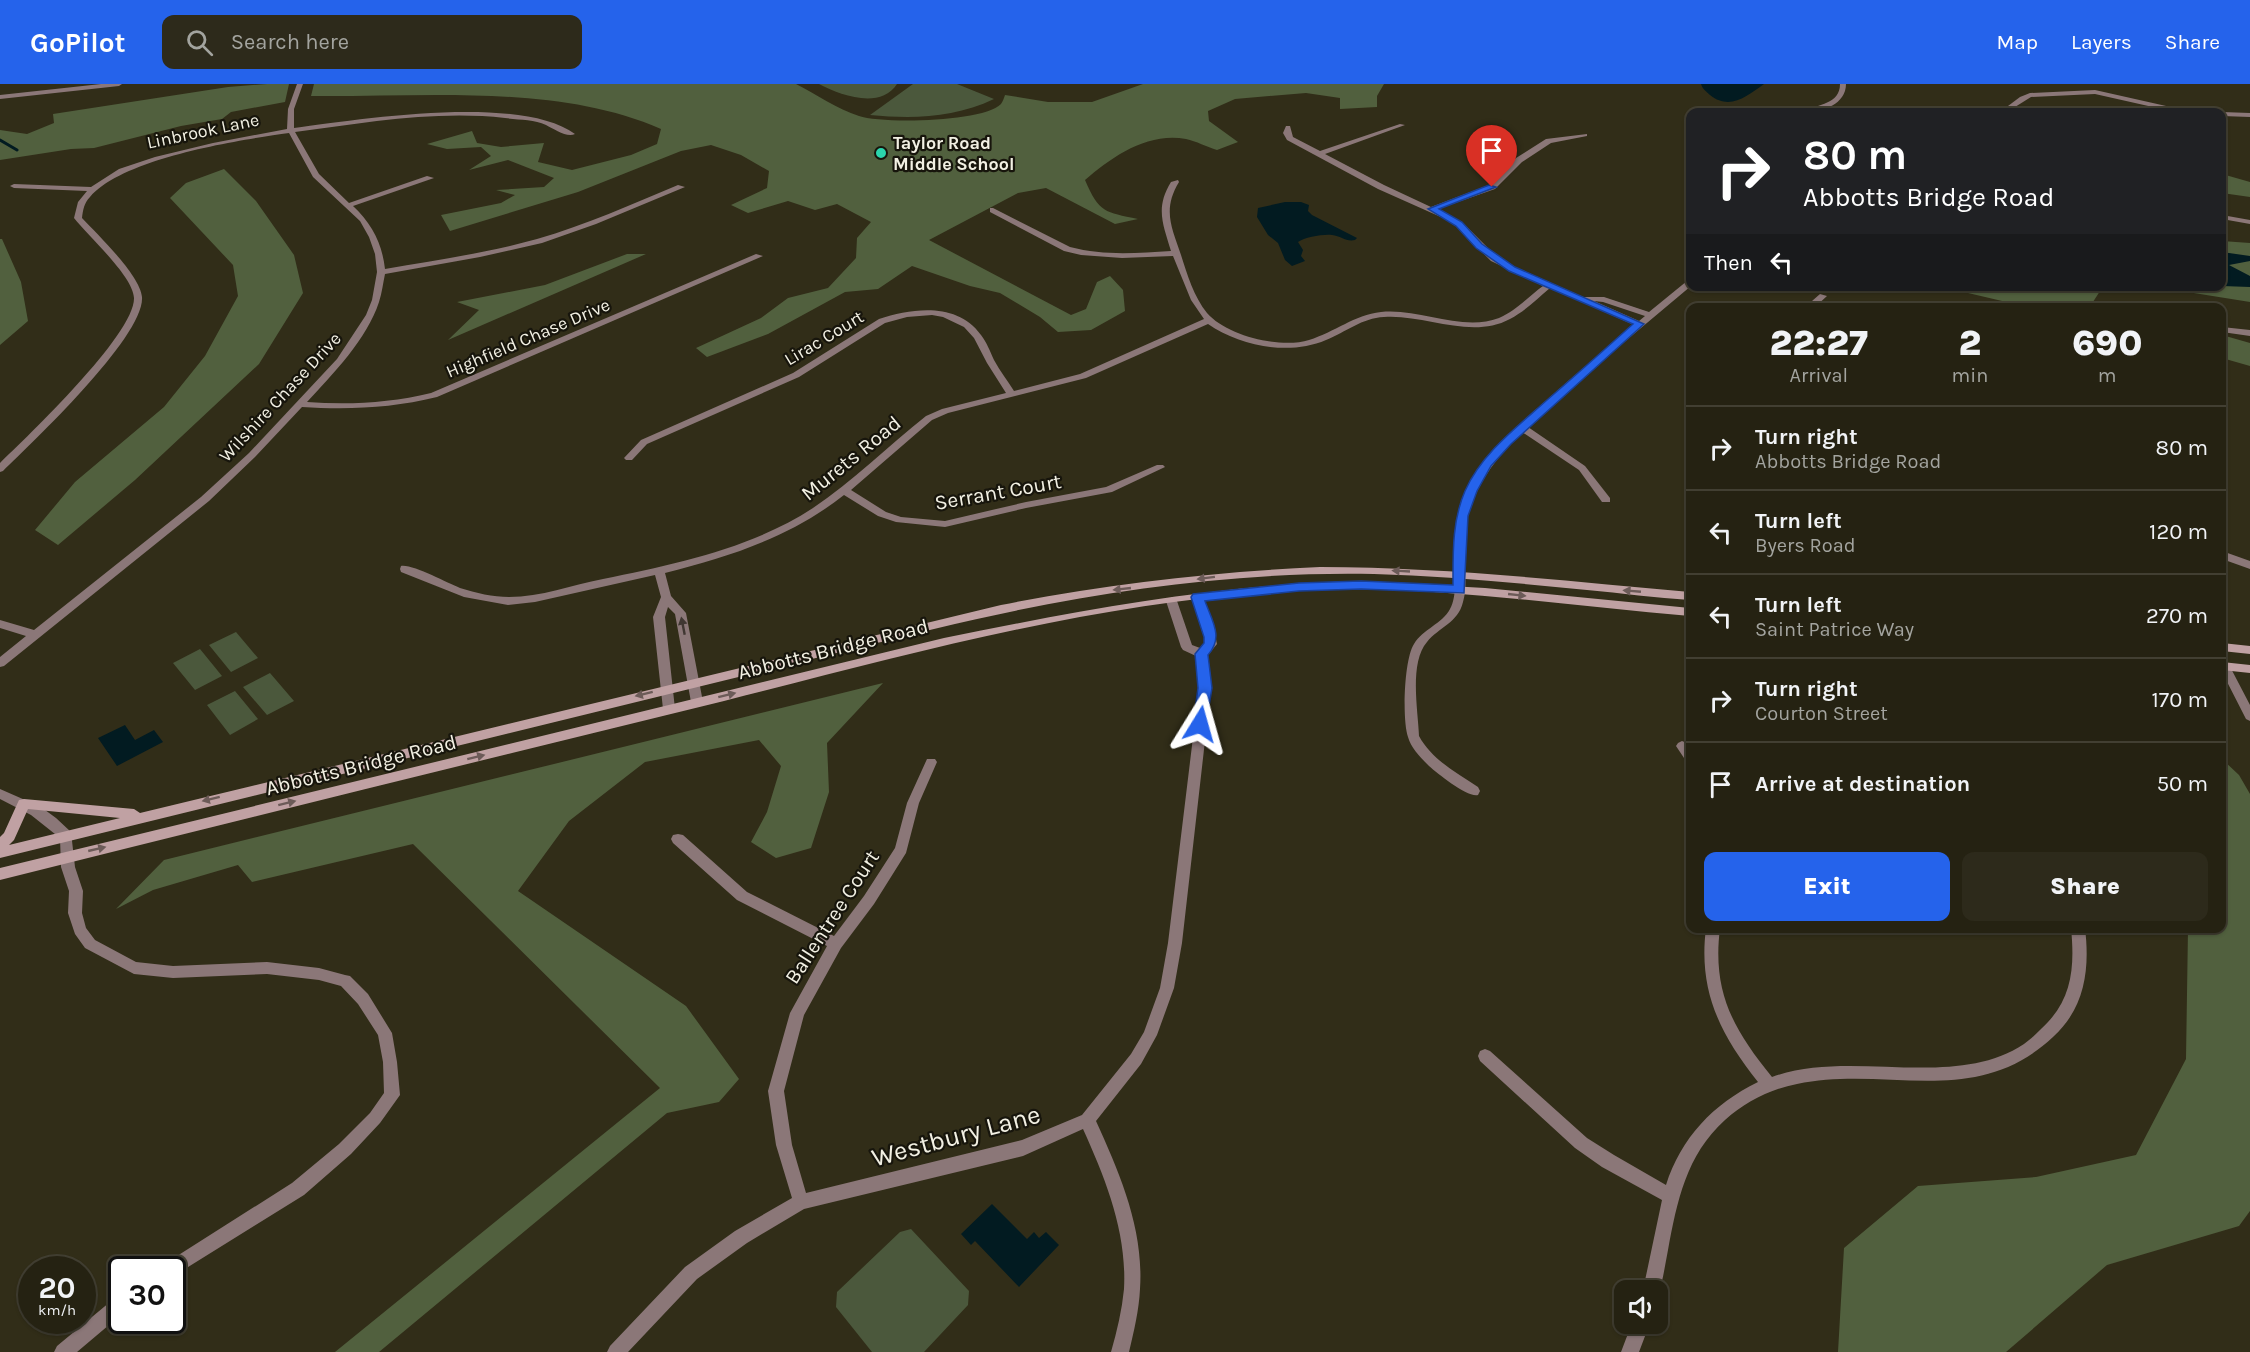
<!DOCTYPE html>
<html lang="en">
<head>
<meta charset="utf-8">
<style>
	body { margin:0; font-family:Karla,sans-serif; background:#2d2a1b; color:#f1f3f6; height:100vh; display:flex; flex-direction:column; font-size:22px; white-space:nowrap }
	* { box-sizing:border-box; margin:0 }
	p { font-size:20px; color:#a3a49f }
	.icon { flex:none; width:33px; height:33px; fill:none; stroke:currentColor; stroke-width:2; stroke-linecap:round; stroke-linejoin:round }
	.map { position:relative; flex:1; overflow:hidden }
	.details { position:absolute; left:1686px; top:219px; width:540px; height:630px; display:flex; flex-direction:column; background:#252212; border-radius:12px; box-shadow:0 2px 4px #0004,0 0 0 2px #423f32 }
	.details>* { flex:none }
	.banner { position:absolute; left:1686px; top:24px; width:540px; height:183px; border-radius:12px; box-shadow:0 2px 4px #0004,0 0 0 2px #423f32; background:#202124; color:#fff; overflow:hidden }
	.tools { position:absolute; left:1614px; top:1196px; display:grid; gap:12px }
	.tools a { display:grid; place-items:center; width:54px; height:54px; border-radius:12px; background:#252212; box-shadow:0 2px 4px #0004,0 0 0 2px #423f32; font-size:30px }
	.speed { position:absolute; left:18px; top:1172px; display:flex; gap:12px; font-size:30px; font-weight:700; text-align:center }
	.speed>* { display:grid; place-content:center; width:78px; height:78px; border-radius:50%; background:#252212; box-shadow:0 2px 4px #0004,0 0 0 2px #423f32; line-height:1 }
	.speed small { font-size:15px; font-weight:400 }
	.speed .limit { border:3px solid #111; border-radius:9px; background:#fff; color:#111 }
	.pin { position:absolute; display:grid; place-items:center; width:51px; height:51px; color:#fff; margin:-62px -26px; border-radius:50% 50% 50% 0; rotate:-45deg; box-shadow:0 0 6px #0007 }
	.pin .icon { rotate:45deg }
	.me { position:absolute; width:66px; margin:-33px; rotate:8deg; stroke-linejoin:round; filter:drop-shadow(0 0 4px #0008) }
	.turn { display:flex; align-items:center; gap:21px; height:126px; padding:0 18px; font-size:27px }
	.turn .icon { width:78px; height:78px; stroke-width:2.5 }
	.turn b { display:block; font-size:42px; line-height:51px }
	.then { display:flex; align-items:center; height:57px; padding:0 18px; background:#0003; gap:12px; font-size:22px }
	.eta { display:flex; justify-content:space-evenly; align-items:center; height:102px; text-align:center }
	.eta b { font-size:36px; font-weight:800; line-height:42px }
	.action { display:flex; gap:12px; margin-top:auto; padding:12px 18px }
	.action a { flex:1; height:69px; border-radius:12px; background:#2563eb; color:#fff; font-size:24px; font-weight:800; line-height:69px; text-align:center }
	.action a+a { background:#2d2a1b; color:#f1f3f6 }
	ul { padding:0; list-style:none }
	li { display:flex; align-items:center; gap:18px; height:84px; padding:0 18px; border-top:2px solid #423f32 }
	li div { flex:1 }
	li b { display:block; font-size:22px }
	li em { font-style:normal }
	header { display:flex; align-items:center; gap:36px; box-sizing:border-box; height:84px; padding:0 30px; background:#2563eb; color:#fff }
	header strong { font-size:28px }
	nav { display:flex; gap:33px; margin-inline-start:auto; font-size:21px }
	.search { width:420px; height:54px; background:#2d2a1b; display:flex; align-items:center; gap:15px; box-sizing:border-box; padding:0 21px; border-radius:12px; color:#a3a49f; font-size:22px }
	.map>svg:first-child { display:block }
</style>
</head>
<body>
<header>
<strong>GoPilot</strong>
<div class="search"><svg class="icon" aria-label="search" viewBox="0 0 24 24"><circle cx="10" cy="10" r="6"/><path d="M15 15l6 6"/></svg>Search here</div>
<nav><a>Map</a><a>Layers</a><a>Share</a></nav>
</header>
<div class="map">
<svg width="2250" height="1268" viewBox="0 0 2250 1268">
	<rect width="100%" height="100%" fill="#312d18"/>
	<path fill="#4b583c" d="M819 0H897C880 26 840 11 819 0Z
		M913 0H957L994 15C954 34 913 35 870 31Z
		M236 548 258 574 231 588 209 561Z
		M200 565 222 592 195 606 173 579Z
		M270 589 294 617 267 631 243 603Z
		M235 607 258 635 230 651 207 621Z
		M911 1145 969 1207 968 1221 924 1268H872L836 1223 837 1208 900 1148Z"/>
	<path fill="#51603e" d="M267 0H289L285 18 231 28 222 35 181 42 94 64 71 65 0 76V46L27 50 54 39 53 30 228 3Z
		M314 0H796C816 10 837 25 859 32 882 40 984 38 1001 20 1003 17 1004 14 1005 11L1048 18H1092L1143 0H1384L1377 12V23L1340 25V14L1306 9 1235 15 1208 27 1209 37 1238 58 1217 66C1207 63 1196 57 1186 55 1147 48 1112 73 1085 96 1099 129 1105 128 1138 135L1115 140 1046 104 1018 109 929 156 1071 231 1086 225 1097 198 1110 192 1123 206 1125 227 1091 246 1058 248 1040 233 1000 209 970 202 912 182 878 205 845 208 768 250 707 273 696 264 761 234 788 214 828 204 856 174 857 154 871 138 837 120 815 126 788 117 748 129 731 121 767 104 769 87 741 71 711 61 681 67 578 108 450 147 441 131 501 119 515 111 496 106 544 103 554 94 508 76 469 86 491 72 481 63 447 65 427 60 472 47 477 59 501 63 544 59 538 78 572 86 631 71 657 60 661 45C558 0 427 13 311 12Z
		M224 85 256 117 294 171 303 209 259 280 135 396 58 461 35 446 75 398 164 323 205 272 238 212 233 181 170 114 186 99Z
		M2222 90 2250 98V113L2222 109Z
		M0 155H2L21 198 28 237 0 261Z
		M2222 157 2250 159V218L2175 206 2102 204 2091 221 2102 223 2032 224 1968 209 1924 206 1910 203 2222 202Z
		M627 170H646L448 256 479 226 457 218 545 201Z
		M2222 251 2250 259V282L2222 274Z
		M883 599 827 659 829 708 811 764 776 774 751 758 767 728 781 682 759 656 645 678 569 737 518 807 686 922 739 995 719 1018 667 1029 379 1268H335L660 1004 413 760 252 798 238 781 153 806 116 825 164 776Z
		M2222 675 2239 691 2250 710V1127L2239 1142 2107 1181 2006 1268H1838L1844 1164 1918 1102 2036 1093 2136 1071 2186 975 2188 845 2222 844Z"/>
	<path fill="#021b21" d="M1701 0H1764C1747 12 1730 27 1710 11 1706 7 1703 6 1701 0Z
		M1285 118H1301L1309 121 1308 127 1312 131 1357 154 1355 156C1346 158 1341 152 1332 151 1323 150 1305 153 1298 158L1303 166 1301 172 1305 177 1292 182 1285 176 1278 159 1268 151 1257 133 1258 124Z
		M2222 168 2250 172V177L2229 181 2250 192V203L2222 202Z
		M125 641 135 656 154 646 163 658 117 682 98 654Z
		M992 1120 1027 1155 1034 1148 1039 1154 1046 1148 1059 1161 1019 1203 975 1157 971 1161 961 1150Z"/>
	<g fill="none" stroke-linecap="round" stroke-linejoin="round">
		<path stroke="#021b21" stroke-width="3" d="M0 56 17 66"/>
		<path fill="#8b7778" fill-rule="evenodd" d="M101 0H122L119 2 0 15V11Z
			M297 0H303L294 25V44C361 35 520 10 575 50 567 54 554 45 546 41 534 35 519 36 505 34 436 26 364 39 295 48L319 90 349 119 427 92 434 94 353 122C372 140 382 159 385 185 436 176 487 169 537 155 586 141 632 120 678 101L685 103 596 140 542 159 480 173 385 190C383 199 382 209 379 218 367 255 333 290 307 318 349 321 390 319 431 309L756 170 763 172 437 313C392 324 349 326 302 323L255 373 209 417 4 582 0 583V573L26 552 0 544V536L34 546 201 413 249 369 337 275 366 231 372 216 377 188 375 170 369 153 360 137 313 93 289 49C239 56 123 74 90 113 84 119 83 126 82 134 98 151 140 191 142 213 145 252 33 358 3 387L0 388V379C28 352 135 250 134 214 133 192 89 153 74 134L78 118 87 107 14 104 10 102 14 100 91 103 119 85 155 73 213 59 287 45 288 25Z
			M1840 0H1846C1846 20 1823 28 1806 28 1817 19 1840 21 1840 0Z
			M2095 6 2175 24 2202 26 2205 28H2175L2095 10 2031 13 2007 28H2000L2020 13 2030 9Z
			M2220 28H2222L2250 29V33L2222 32Z
			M1400 40 1405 41 1325 70 1384 101 1431 123 1489 101 1516 74 1546 55 1587 50V52L1551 59 1522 78 1495 105 1438 125 1462 138 1497 173 1515 183 1583 213H1604L1649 228 1687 197H1690L1691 202 1604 275 1528 343 1585 382 1610 414V418H1602L1579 386 1522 348C1489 380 1465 416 1464 463 1464 481 1468 501 1463 518 1458 539 1439 543 1427 558 1409 579 1418 626 1419 652 1432 676 1457 689 1478 703L1480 707 1478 711C1468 714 1438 690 1429 682 1421 674 1411 664 1408 653 1402 636 1404 575 1414 560 1423 545 1442 540 1450 525 1458 510 1454 488 1454 472 1454 455 1455 438 1460 423 1475 377 1513 346 1548 315 1576 290 1605 265 1634 241L1550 204C1537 215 1525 227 1510 235 1471 256 1425 230 1384 233 1362 234 1346 248 1326 256 1289 272 1240 262 1208 240L1086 294 948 329 932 336 851 406 886 428 901 433 945 437 1026 418 1106 403 1157 381H1163L1165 383 1112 408 1026 424 945 443 896 438 878 432 844 411C791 453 729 473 665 489L671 512 686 529 703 618 697 622 691 618 675 530 668 523 665 533 675 625 669 629 663 625 653 533 661 513 655 491 535 518 508 521 464 513 401 488 400 485 401 482C413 480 447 499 460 504 476 509 493 513 509 513 541 513 572 501 603 495 675 480 750 465 813 424 853 397 888 362 926 332L942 325 1006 309 987 279 974 254 964 243 943 233 932 231 907 233 885 239 799 293 647 360 632 376H626L624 374 641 356 793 289 879 235C913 224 957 218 981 251 987 259 990 267 994 276 1000 287 1007 296 1014 307L1080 290 1204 235 1191 216 1173 172 1122 174 1081 171 1064 167 990 128V124H993L1070 163C1104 172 1137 169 1171 167 1163 140 1155 124 1171 98L1178 96 1179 98C1162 126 1172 144 1181 171 1187 190 1194 213 1207 229 1227 252 1281 265 1309 256 1335 248 1354 231 1381 228 1420 224 1462 248 1499 234 1516 227 1529 212 1543 202L1491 177 1456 142 1443 134 1378 105 1287 56 1283 49 1286 42H1290L1293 53 1320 67ZM1594 217 1603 218 1645 232 1639 237Z
			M2222 131 2250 136V140L2222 135Z
			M1820 210 1827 212 1814 224H1804Z
			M2222 243 2250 246V252L2222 248Z
			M2222 467 2250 477V485L2222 475Z
			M1197 510C1208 515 1215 548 1217 560L1208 571 1211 604 1182 859 1174 904 1157 951 1141 980 1096 1037C1120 1090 1144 1145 1140 1205 1139 1226 1134 1247 1129 1268H1111C1117 1247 1122 1226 1124 1205 1127 1148 1106 1096 1083 1045L1023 1072 804 1125 747 1159 697 1195 628 1268H607L610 1262 685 1183 735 1147 792 1114 776 1061 768 1007 790 929 827 862 737 816 673 759 671 755 673 751 678 750 683 751 747 808 834 852 864 812 895 764 907 719 927 675H935L937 678 919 719 906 769 874 820 841 864 804 931 784 1007 792 1061 806 1109 1022 1056 1082 1031 1131 970 1144 948 1160 904 1168 859 1199 604 1196 572 1183 566 1181 563 1166 517 1172 513 1176 514 1192 561 1200 564 1205 559 1202 542 1192 514Z
			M2222 574 2226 575 2250 621V637L2246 635 2222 588Z
			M1682 657C1692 660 1690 670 1690 679L1686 677 1676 662 1678 659Z
			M0 705 41 723 56 734 71 748 75 783 83 807 82 829 86 844 95 856 136 878 173 882 267 878 319 884 345 891 350 892 368 910 392 949 397 978 400 1011 380 1039 351 1070 304 1111 172 1193V1185H164L166 1179 292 1099 339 1060 370 1029 384 1009 383 978 378 951 358 920 341 902 319 896 267 890 173 894 134 890 85 864 75 850 68 829 69 807 61 783 60 754 31 731 0 715Z
			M1706 844H1720C1712 908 1733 945 1772 993 1850 964 1953 1007 2024 960 2030 956 2036 950 2041 945 2072 917 2075 884 2071 844H2085C2090 885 2085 924 2053 953 1975 1026 1888 981 1797 1000 1770 1005 1745 1018 1725 1036 1686 1071 1677 1118 1668 1166 1665 1181 1663 1197 1658 1211V1206H1643L1662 1116 1602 1083 1575 1064 1480 977 1478 972 1480 967 1485 965 1490 967 1587 1054 1614 1071 1666 1101C1681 1054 1713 1020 1758 998 1720 950 1698 907 1706 844Z
			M122 1211V1230L77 1268H54L57 1262 116 1213Z
			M1632 1239H1650L1639 1268H1621Z"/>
		<path fill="#c0a1a3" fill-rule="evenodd" d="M1320 483C1444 483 1567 497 1690 508V516C1656 514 1621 509 1587 506 1516 499 1445 492 1374 490 1226 487 1078 510 934 545L0 774V753L4 749 19 716 24 715 134 725 140 729 1001 521C1107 500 1213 488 1320 483ZM28 725 120 734 9 761 14 756Z
			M1361 497 1485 504 1690 524V532C1564 522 1438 501 1310 506 1113 513 914 569 724 617 482 676 241 736 0 796V784L944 554C1082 526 1219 500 1361 497Z
			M2222 559 2250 562V570L2222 567Z
			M2222 578 2250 581V589L2222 586Z"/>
	</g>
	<defs><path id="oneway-solid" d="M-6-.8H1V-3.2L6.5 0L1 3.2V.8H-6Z" transform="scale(1.5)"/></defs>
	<g fill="#6c5b58">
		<use href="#oneway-solid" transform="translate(1401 487) rotate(-177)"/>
		<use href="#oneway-solid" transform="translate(1206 494) rotate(173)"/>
		<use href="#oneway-solid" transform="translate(1122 505) rotate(174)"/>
		<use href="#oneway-solid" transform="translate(1632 507) rotate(-175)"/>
		<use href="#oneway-solid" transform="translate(1517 511) rotate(6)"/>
		<use href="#oneway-solid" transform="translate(644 610) rotate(166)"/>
		<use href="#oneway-solid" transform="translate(727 611) rotate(-14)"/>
		<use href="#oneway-solid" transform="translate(476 673) rotate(-14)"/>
		<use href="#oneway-solid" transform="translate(211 715) rotate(166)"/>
		<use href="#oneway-solid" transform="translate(287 719) rotate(-14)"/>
		<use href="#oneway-solid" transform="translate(97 765) rotate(-13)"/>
	</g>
	<use fill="#403732" href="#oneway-solid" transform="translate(683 542) rotate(-101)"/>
	<path fill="#2563eb" stroke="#184099" stroke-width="1.5" d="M1489 101 1496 103 1439 125 1462 138 1482 160 1515 183 1644 240 1511 360 1491 382 1477 407 1468 432 1464 509 1361 505 1299 507 1205 517C1212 537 1224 553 1208 571L1212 604 1206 640 1204 644H1195L1193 640 1198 604 1195 570 1204 559V553L1191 513 1193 510 1299 499 1361 497 1453 501C1453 469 1452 437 1465 407 1482 369 1517 343 1547 316 1576 291 1604 266 1633 240L1509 187 1476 164 1456 142 1428 125Z"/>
	<circle fill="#2bd5ac" stroke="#17150c" stroke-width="2" cx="881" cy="69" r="6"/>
	<g text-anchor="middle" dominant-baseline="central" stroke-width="4.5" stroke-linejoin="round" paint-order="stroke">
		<g font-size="18" fill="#f2f0e3" stroke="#17150c">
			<text transform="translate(203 47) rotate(-12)">Linbrook Lane</text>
			<text transform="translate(528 254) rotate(-23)">Highfield Chase Drive</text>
			<text transform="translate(824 254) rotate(-31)">Lirac Court</text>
			<text transform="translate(280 313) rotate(-47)">Wilshire Chase Drive</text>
		</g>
		<g font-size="18" font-weight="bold" fill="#f2f0e3" stroke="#17150c" text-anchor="start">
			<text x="893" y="59">Taylor Road<tspan x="893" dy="21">Middle School</tspan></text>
		</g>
		<g font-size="21" fill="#f2f0e3" stroke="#17150c">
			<text transform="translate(851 374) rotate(-39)">Murets Road</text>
			<text transform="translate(998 408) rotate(-10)">Serrant Court</text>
			<text transform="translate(833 565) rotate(-14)">Abbotts Bridge Road</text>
			<text transform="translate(361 681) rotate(-14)">Abbotts Bridge Road</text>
			<text transform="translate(832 833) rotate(-57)">Ballentree Court</text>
		</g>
		<g font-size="26" fill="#f2f0e3" stroke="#17150c">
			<text transform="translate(956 1052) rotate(-15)">Westbury Lane</text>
		</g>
	</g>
</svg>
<div class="tools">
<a><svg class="icon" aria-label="sound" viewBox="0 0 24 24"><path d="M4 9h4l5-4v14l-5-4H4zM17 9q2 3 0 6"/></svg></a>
</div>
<div class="speed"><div>20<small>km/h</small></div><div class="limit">30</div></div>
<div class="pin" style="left:1492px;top:103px;background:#d93025"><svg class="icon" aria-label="arrive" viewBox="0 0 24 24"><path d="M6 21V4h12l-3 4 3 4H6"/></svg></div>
<svg class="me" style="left:1200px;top:640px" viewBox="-20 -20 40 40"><path d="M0-17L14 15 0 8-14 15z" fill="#2563eb" stroke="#fff" stroke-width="4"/></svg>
<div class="banner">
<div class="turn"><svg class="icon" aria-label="right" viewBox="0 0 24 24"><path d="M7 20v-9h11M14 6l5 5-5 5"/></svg><div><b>80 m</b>Abbotts Bridge Road</div></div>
<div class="then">Then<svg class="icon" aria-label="left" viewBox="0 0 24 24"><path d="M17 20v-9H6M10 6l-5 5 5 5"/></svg></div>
</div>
<section class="details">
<div class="eta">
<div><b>22:27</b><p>Arrival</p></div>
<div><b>2</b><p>min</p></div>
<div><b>690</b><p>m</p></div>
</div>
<ul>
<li><svg class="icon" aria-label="right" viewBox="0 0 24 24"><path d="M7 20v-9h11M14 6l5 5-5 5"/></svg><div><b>Turn right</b><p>Abbotts Bridge Road</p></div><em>80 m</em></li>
<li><svg class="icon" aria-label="left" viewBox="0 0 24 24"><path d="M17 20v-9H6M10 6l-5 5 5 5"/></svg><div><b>Turn left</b><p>Byers Road</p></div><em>120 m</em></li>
<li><svg class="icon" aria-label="left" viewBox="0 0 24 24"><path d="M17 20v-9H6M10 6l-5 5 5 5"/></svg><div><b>Turn left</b><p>Saint Patrice Way</p></div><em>270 m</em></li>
<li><svg class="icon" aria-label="right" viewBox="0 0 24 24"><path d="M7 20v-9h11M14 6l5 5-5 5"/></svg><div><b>Turn right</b><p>Courton Street</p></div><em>170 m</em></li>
<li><svg class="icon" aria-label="arrive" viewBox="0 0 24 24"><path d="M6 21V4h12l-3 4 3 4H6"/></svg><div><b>Arrive at destination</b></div><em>50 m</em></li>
</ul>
<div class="action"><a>Exit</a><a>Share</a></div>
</section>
</div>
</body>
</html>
